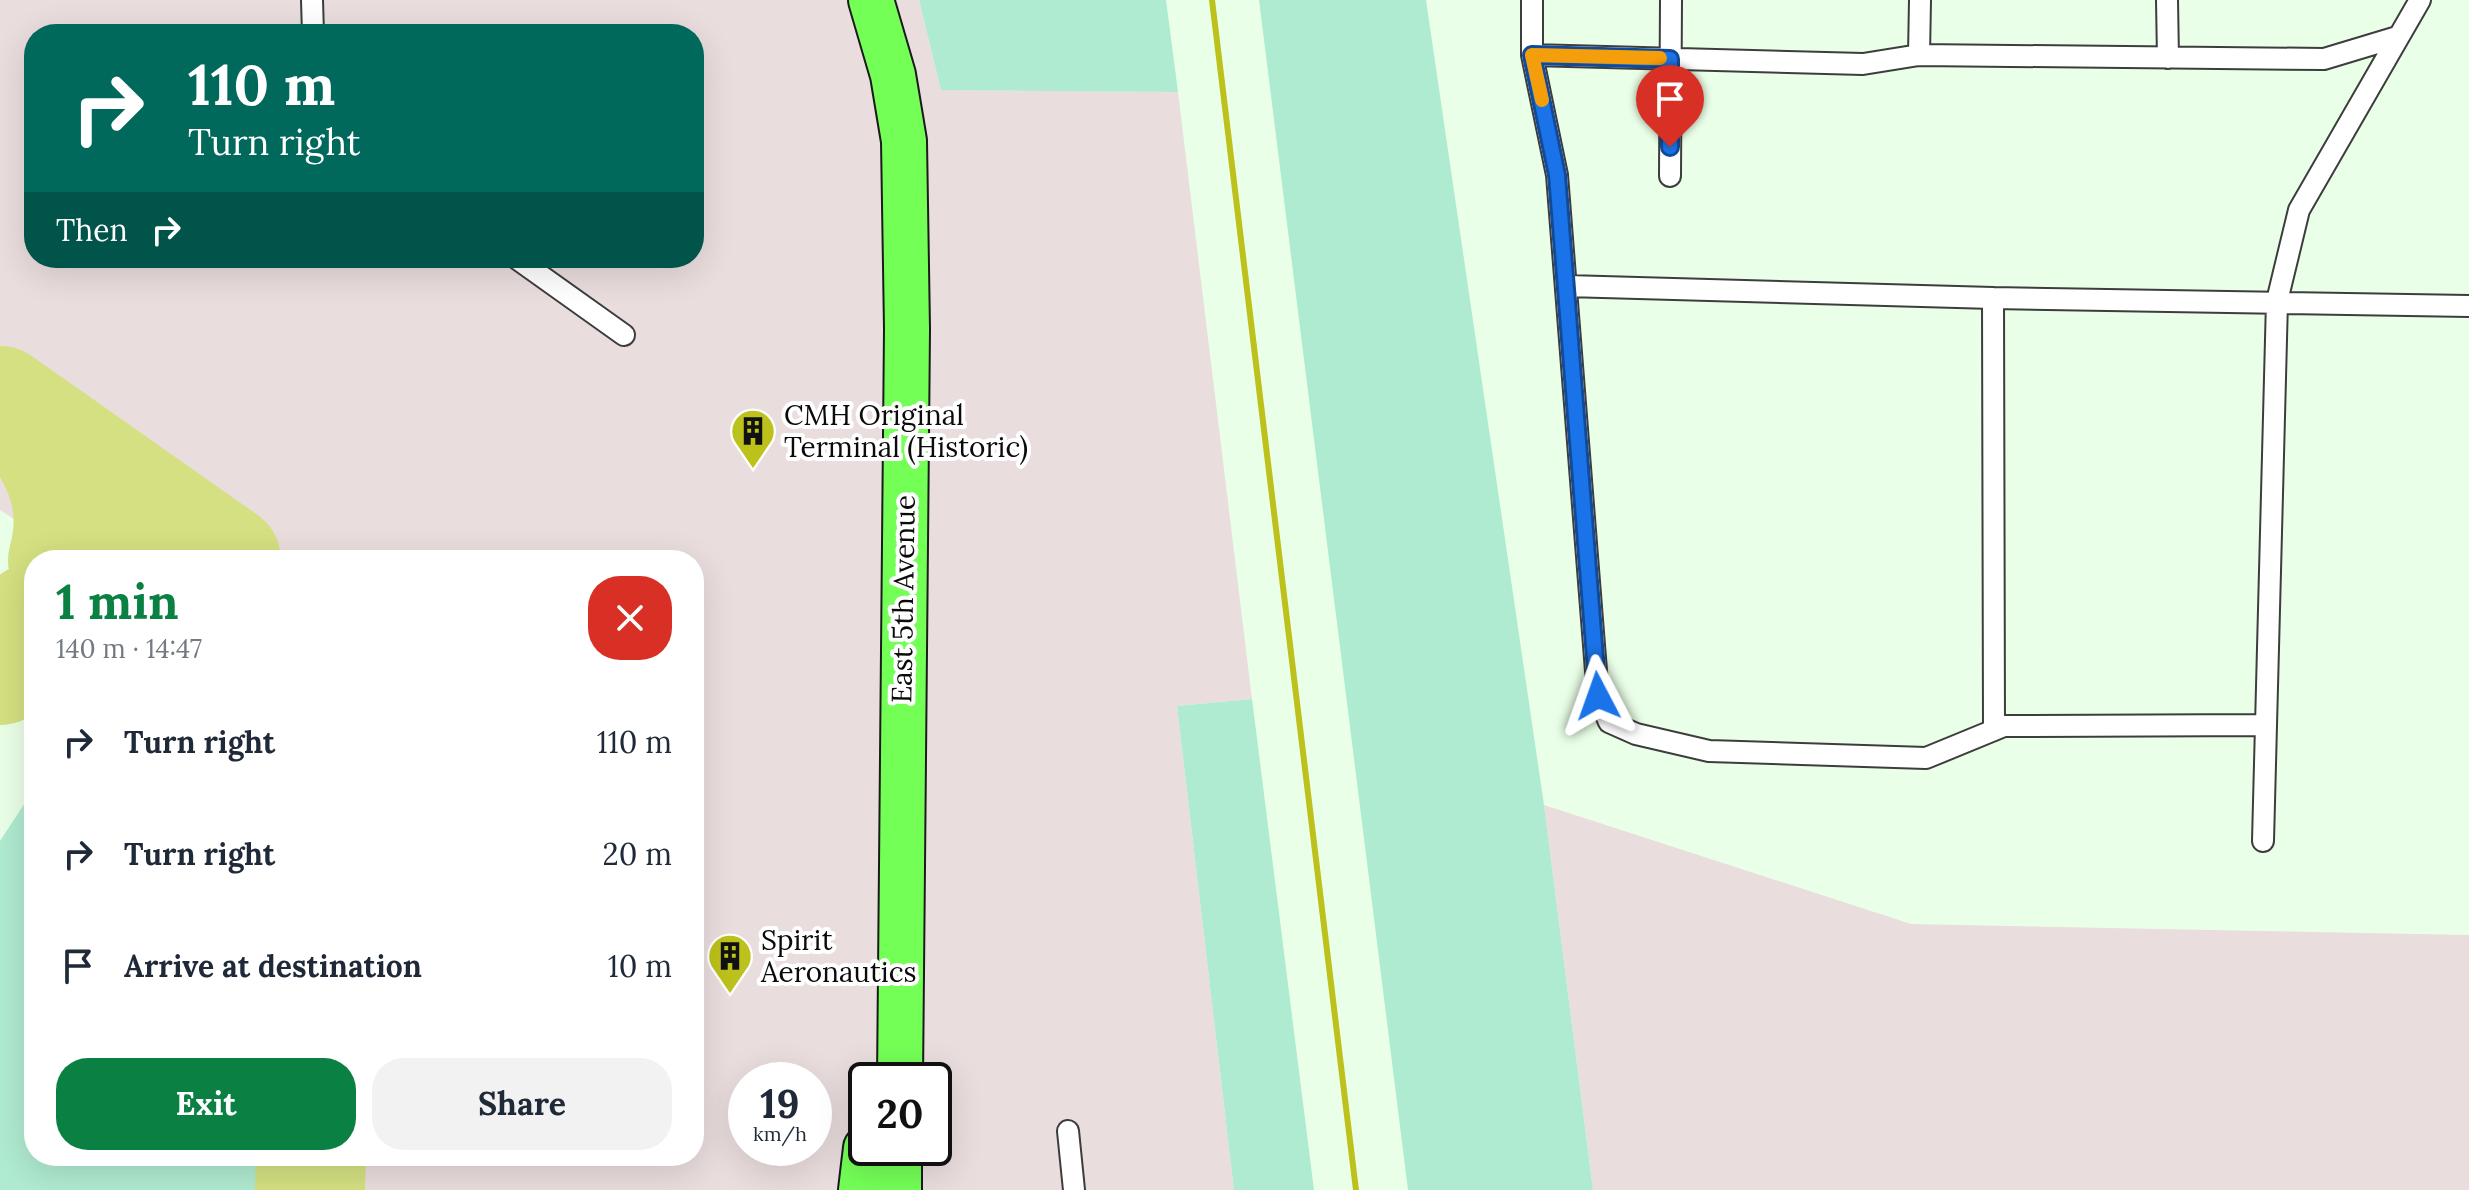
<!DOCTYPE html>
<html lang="en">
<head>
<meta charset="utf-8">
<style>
	body { margin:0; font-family:Lora,serif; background:#f2f2f3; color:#1f2937; height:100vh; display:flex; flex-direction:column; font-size:30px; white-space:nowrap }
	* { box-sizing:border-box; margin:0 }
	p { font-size:26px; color:#747a83 }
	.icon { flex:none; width:44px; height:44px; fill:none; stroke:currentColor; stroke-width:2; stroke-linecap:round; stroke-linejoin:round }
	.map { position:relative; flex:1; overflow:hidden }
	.drawer { position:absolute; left:24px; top:550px; width:680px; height:616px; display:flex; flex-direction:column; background:#fff; border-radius:32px; box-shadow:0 8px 32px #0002 }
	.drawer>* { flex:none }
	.guide { position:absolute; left:24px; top:24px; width:680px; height:244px; border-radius:32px; box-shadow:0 8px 32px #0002; background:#00695c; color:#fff; overflow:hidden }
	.speed { position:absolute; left:728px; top:1062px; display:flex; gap:16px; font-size:40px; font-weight:700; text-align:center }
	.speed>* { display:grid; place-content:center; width:104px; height:104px; border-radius:50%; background:#fff; box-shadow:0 8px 32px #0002; line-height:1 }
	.speed small { font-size:20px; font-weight:400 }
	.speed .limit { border:4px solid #111; border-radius:12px; background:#fff; color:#111 }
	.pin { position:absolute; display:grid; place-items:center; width:68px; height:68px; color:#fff; margin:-82px -34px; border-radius:50% 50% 50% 0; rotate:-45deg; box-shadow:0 0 8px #0007 }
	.pin .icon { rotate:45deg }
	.me { position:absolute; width:88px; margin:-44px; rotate:356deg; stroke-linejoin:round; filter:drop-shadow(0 0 6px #0008) }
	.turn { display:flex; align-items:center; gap:28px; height:168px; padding:0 32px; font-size:36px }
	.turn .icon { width:104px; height:104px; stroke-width:2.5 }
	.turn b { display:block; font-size:56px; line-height:68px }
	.then { display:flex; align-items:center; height:76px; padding:0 32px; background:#0003; gap:16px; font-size:30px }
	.round { display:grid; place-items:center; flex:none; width:84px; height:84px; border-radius:32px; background:#f2f2f3 }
	.summary { display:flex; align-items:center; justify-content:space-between; height:136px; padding:0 32px }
	h1 { font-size:48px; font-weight:700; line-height:60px; color:#0b8043 }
	.cta { display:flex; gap:16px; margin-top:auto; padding:16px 32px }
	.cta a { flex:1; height:92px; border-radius:32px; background:#0b8043; color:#fff; font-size:32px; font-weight:700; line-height:92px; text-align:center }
	.cta a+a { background:#f2f2f3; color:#1f2937 }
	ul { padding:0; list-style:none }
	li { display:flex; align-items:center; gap:24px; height:112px; padding:0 32px }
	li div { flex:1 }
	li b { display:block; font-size:30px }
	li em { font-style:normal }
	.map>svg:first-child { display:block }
</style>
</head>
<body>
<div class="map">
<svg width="2469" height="1190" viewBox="0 0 2469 1190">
	<rect width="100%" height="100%" fill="#eaffe7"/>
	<path fill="#eadddd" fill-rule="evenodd" d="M0 0H919L941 90 1178 92 1252 699 1177 706 1234 1190H274L275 1156H694V560H78L0 510ZM34 34H694V258H34ZM746 1080H814V1148H746ZM866 1080H934V1148H866Z
		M1544 805 1911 924 2469 935V1190H1593Z"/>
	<path fill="#afebd0" d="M919 0H1166L1178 92 941 90Z
		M1259 0H1426L1544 805 1593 1190H1408Z
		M1252 699 1314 1190H1234L1177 706Z
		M34 789V1156H275L274 1190H0V841Z"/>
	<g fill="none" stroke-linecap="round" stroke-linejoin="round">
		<path stroke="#d4e081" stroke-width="110" d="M0 401 226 560
			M31 424C62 467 78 507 63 560
			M0 670 34 618
			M310 1190 311 1156"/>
		<g stroke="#3d3d3d" stroke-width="24">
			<path id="lane" d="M312 0 313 34
				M1532 0V55L1557 175 1598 696 1609 722 1636 734 1709 751 1926 758 2004 726 2266 725
				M1920 0 1919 55 2324 59 2397 37
				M2167 0 2168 58
				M1532 55 1863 64 1919 55
				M1670 176 1671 0
				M516 258 624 335
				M1567 286 1993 298
				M1994 730 1993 298 2469 306
				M2263 841 2277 301 2299 210 2420 0
				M1068 1131 1074 1190"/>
		</g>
		<g stroke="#1b1b1b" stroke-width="48">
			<path id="primary" d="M871 0 893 75 904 141 907 329 900 1080
				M861 1190 866 1148
				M899 1190V1148"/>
		</g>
		<use href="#lane" stroke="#fff" stroke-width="20"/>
		<use href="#primary" stroke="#74ff57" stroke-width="44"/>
		<path stroke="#bdc11b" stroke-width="6" d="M1212 0 1356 1190"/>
	</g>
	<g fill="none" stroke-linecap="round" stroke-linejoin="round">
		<g stroke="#114b97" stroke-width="20">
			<path id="route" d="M1598 696 1557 175 1532 55 1670 59V147"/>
		</g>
		<use href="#route" stroke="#1a73e8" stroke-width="14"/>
		<path stroke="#f59e0b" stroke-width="14" d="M1542 100 1532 55 1660 58"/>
	</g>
	<defs>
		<g id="building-pin" transform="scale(2.3)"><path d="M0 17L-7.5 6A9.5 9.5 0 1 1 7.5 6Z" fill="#bdc11b" stroke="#fff"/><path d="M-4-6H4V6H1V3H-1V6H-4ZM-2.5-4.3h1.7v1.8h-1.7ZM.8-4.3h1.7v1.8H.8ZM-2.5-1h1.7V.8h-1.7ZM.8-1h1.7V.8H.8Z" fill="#111"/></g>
	</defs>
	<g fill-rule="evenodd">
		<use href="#building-pin" x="753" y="431"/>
		<use href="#building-pin" x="730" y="956"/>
	</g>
	<g text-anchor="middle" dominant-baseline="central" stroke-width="8" stroke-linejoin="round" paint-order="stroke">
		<g font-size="28" fill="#0a0a0a" stroke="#fff" text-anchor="start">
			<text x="784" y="415">CMH Original<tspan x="784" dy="32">Terminal (Historic)</tspan></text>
			<text x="761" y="940">Spirit<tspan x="761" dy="32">Aeronautics</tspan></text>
		</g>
		<g font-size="28" fill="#0a0a0a" stroke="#fff">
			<text transform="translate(903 599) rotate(-89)">East 5th Avenue</text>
		</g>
	</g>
</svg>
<div class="speed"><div>19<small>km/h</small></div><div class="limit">20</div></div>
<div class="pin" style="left:1670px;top:147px;background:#d93025"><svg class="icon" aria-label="arrive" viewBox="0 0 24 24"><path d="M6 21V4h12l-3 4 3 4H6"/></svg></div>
<svg class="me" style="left:1598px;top:696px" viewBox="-20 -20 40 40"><path d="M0-17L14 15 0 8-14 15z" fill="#1a73e8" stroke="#fff" stroke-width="4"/></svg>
<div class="guide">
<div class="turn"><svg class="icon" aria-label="right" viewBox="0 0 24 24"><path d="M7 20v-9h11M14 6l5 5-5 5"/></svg><div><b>110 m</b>Turn right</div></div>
<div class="then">Then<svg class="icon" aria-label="right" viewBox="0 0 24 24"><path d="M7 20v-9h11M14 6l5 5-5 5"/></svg></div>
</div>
<section class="drawer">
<div class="summary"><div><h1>1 min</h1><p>140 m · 14:47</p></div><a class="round" style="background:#d93025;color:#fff"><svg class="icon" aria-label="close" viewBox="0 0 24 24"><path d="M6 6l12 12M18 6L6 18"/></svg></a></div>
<ul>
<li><svg class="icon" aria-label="right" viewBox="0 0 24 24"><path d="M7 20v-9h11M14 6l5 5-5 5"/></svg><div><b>Turn right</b></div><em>110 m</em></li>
<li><svg class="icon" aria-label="right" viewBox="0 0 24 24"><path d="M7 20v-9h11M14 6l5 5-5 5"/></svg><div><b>Turn right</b></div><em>20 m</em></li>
<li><svg class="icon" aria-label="arrive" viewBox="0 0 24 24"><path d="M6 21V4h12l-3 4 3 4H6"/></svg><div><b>Arrive at destination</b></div><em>10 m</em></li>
</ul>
<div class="cta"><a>Exit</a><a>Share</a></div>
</section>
</div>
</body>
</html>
